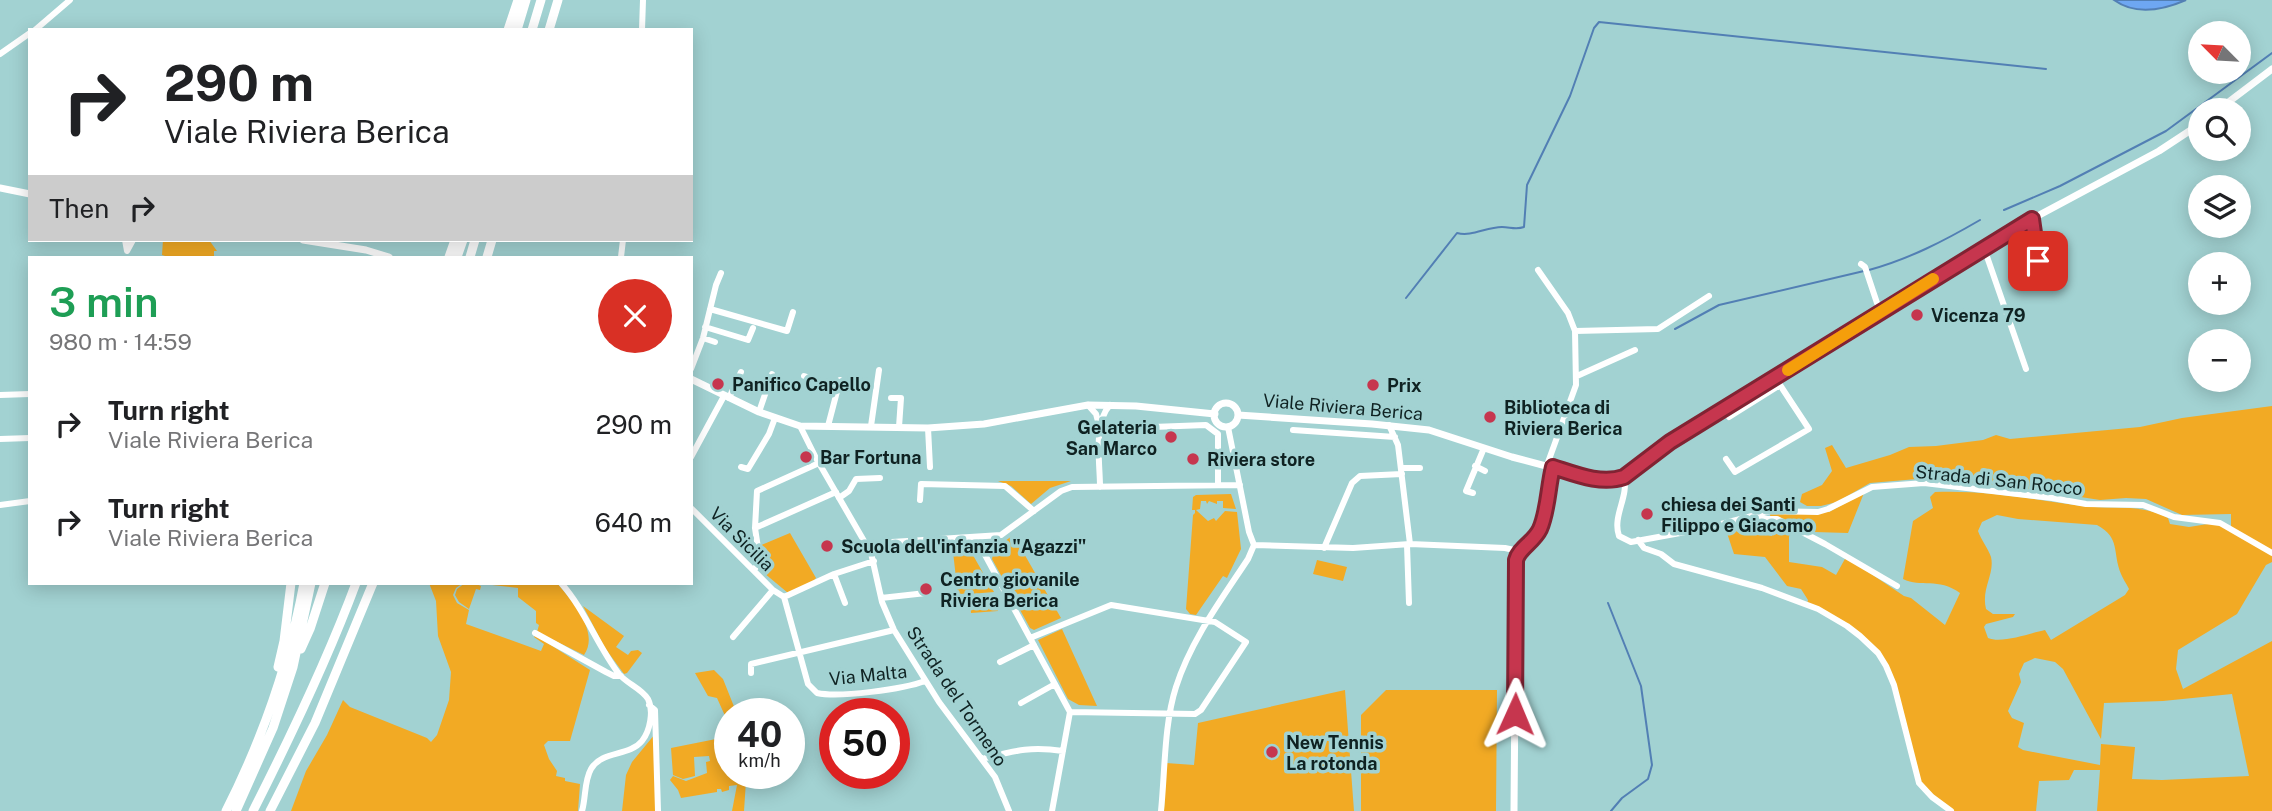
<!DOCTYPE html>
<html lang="en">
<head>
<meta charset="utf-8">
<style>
	body { margin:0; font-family:"Public Sans",sans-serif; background:#f6f6f6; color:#202124; height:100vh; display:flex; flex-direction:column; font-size:26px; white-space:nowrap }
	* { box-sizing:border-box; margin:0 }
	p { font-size:23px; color:#757577 }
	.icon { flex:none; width:38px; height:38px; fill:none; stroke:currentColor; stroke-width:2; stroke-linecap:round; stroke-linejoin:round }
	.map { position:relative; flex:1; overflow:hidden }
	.panel { position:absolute; left:28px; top:256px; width:665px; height:329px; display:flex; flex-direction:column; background:#fff; border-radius:0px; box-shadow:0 4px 18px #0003 }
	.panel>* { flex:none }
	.guide { position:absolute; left:28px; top:28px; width:665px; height:214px; border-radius:0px; box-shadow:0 4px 18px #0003; background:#fff; color:#202124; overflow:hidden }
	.needle { width:46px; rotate:294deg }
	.controls { position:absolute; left:2188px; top:21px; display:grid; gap:14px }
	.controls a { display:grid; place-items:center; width:63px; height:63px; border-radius:50%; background:#fff; box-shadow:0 4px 18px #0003; font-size:35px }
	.speed { position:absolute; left:714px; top:698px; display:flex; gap:14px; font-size:35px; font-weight:700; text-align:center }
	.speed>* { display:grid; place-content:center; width:91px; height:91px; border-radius:50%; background:#fff; box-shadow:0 4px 18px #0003; line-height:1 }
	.speed small { font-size:18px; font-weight:400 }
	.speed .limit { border:10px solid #d22; background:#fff; color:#111 }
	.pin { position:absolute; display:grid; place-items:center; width:60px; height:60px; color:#fff; margin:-30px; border-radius:14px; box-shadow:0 4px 10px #0006 }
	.me { position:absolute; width:77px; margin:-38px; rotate:1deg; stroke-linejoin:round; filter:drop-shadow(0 0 5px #0008) }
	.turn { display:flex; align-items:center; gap:24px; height:147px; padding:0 21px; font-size:32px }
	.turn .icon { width:91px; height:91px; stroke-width:2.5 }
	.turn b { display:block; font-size:49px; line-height:60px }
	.then { display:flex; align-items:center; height:66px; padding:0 21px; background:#0003; gap:14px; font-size:26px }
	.round { display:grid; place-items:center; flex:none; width:74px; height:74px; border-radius:37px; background:#f6f6f6 }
	.summary { display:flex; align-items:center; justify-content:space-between; height:119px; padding:0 21px }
	h1 { font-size:42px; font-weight:600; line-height:52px; color:#1e9e55 }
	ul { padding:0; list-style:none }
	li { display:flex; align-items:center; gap:21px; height:98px; padding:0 21px }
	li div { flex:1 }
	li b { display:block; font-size:26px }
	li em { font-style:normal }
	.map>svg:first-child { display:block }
</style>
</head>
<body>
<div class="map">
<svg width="2272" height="811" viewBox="0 0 2272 811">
	<rect width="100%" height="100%" fill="#a2d2d2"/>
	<path fill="#f2aa24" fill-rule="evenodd" d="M163 240H209L217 251H214V257H168L162 255Z
		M2272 406V562L2266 565 2237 614 2178 650 2176 669 2183 689 2272 641V811H2097L2100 770H2074L2069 780 2039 781 2036 811H1952L1935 798 1919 779 1890 671 1860 635 1807 604 1808 600 1801 589 1787 586 1765 557 1734 554 1726 530 1772 536 1770 514 1787 511 1829 512 1864 493 1848 533 1814 532 1793 521 1789 537V562L1822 567 1836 575 1846 557 1904 596 1911 598 1945 625 1960 593C1938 577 1921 588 1903 579L1913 521 1933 508 1930 497 1935 492C1985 490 2033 499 2082 506 2112 510 2141 503 2168 518L2170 524 2189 527 2214 523 2231 530V514L2182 515 2146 499 2126 498 2100 500 2022 488 1929 478 1870 483 1837 502 1821 506H1807L1800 502 1802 494 1822 485 1832 471 1825 448 1832 445 1846 468 1890 455 1909 447 1936 446 1983 440 1996 435 2010 439 2140 427 2182 418ZM1997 515 2018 519 2097 525C2121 538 2112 552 2121 574 2123 579 2126 583 2129 589L2125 595 2051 640 2045 630C2030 633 2002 644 1988 638L1984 627 1986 624 2013 617 2015 614H1993L1986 609C1981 588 1995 574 1991 557 1988 548 1981 540 1978 531L1982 522ZM2035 658 2055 662 2063 669 2101 739 2104 703 2163 701 2232 694 2249 776 2162 780 2132 779 2135 747 2101 744 2100 765 2023 750 2018 747 2024 723 2012 718 2008 711 2021 682 2019 674 2024 663Z
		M998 481H1071L1050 488 1031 504 1011 486Z
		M1231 494 1236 509 1223 508V501H1217V504L1209 501 1207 504 1206 501H1201L1200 509 1196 510 1208 521 1214 518 1216 521 1225 511 1237 512 1241 549 1227 578 1223 576 1196 615 1190 614 1186 609 1193 515 1195 513V510H1192L1193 497 1196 495Z
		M790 533 816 578 812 583 788 593 764 573 759 546Z
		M1012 536 1015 538 1061 618 1034 630 1030 628 992 559 994 549Z
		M970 550 994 592 958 595 953 552Z
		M1317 560 1347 567 1343 581 1313 574Z
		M429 583H463L456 588 453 595 457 603 469 610 466 624 541 651 544 644 534 637 535 635 590 670 570 741H548L544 745 549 759 557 771 556 776 565 778V781L580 784 578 811H291L306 771 327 735 343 700 350 707 427 738 431 742 437 735 449 700 451 672 438 636 436 601Z
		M465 583H474L481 586 480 590 476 589 469 609 459 602 455 595 457 589Z
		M486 583H557C572 601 600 632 584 655L537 632 539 625 536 623V611L518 597V588L483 584Z
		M997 597 998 611 971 613 970 599Z
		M583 606 624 636 616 647 628 655 631 651 638 650 642 653 627 673 624 674 605 648Z
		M1062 629 1097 706 1079 705 1068 699 1038 640Z
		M714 670 723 679 737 714H730V774H764L768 782 746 781 744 811H732L737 785 729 786V790L722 792 721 789H717V792L681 798 678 790 670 780 673 776 686 781 707 773 706 762 710 761 709 756 694 757 695 776 683 779 673 775 671 748 726 737 720 725 726 718 717 698 708 696 695 673Z
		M1345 690 1354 811H1164L1166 763 1194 765 1198 723Z
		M1386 690H1497L1496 811H1361V715Z
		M655 734 658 811H622L626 775 632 762Z"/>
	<path fill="#6ea7f2" stroke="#527fb4" stroke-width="2" d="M2114 0H2186C2163 10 2136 16 2114 0Z"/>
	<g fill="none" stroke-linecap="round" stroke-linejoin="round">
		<path stroke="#527fb4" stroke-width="2" d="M2004 210 2060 186 2166 131 2272 53
			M1869 270C1909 259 1944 241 1980 220
			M1406 298 1457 233C1472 237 1486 227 1502 227 1510 227 1516 230 1524 227L1527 185 1570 96 1594 28 1599 22 2046 69
			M1675 329 1719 305 1864 271
			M1608 603 1641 686 1652 765 1648 779 1622 798 1611 811"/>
		<path stroke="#fff" stroke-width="6" d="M35 30 70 0
			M642 30 643 0
			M0 54 30 33
			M2032 219 2041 282
			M125 240 127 251 133 240
			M1984 248 2026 369
			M621 257 623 240
			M1861 264 1865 267 1877 303 1882 311
			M1538 270 1568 313 1575 331 1576 385 1547 465
			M710 309 787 331 793 312
			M705 327 748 340 753 328
			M1575 331 1658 329 1709 296
			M703 338 715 342
			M691 369 703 338 716 285 721 273
			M804 376 838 387
			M1577 376 1635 350
			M755 383 769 388
			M0 395 30 394
			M729 398 741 372
			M891 398H901L899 427
			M1088 405 1096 414 1099 425
			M759 412 772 374
			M1389 425 1398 445 1410 544
			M800 426 816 458 871 553 882 602 894 630 939 702 995 777 1009 811
			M828 426 840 380
			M871 426 879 370
			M1228 427 1249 532 1254 545 1353 548 1410 544 1505 548 1514 550 1517 555
			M928 428 930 467
			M1099 429 1206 425 1218 434V485
			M1293 430 1395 437
			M0 439 30 438
			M691 457 724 396
			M1726 459 1735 472 1809 429 1780 385 1729 417
			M1475 466 1485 471
			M741 467 748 469 769 434 775 418
			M1401 468H1420
			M1624 477C1629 497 1612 516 1619 536L1631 542 1702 529 1771 511 1818 512 1828 509 1872 487 1924 483 2052 498 2086 504 2143 505 2174 517 2220 523 2272 553
			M1100 487C1100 463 1093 423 1110 405
			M1473 493 1466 491 1484 448
			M839 498 849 491 856 479 880 478
			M920 500 921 484 1005 486 1034 511
			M0 505 30 501
			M691 508 773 590 784 597 834 574 874 561
			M1751 519H1777L1825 544 1897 586
			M755 528 836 492
			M978 537 984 553 1070 712
			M1638 540 1644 548 1661 554 1674 564 1762 588 1818 609 1847 626 1860 636 1878 653 1886 666 1894 685 1919 783 1932 797 1951 811
			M1407 545 1409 603
			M868 546 892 542 1001 535 1061 491 1072 487 1240 485
			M1324 548 1352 483 1360 476 1402 474
			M754 570 760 561 755 528 757 491 819 463
			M834 574 845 603
			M561 583C585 610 597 645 619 674 627 684 641 688 648 699 654 711 650 731 642 741 629 757 602 750 591 769 584 781 586 798 582 811
			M784 597 808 684 817 693C839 698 904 689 925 681
			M881 598 926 593
			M535 633 606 672 614 676H621
			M733 637 773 590
			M1030 638 1111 605 1215 622 1246 642 1201 710 1195 714 1070 712 1052 811
			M1000 662 1034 645
			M751 673V664L894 630
			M1021 703 1055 684
			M649 705 655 710 658 811
			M982 759C1014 751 1029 746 1063 751
			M1161 811C1165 772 1164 724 1176 687 1191 640 1221 600 1248 559L1254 545"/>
		<path stroke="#fff" stroke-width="7" d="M2218 110 2272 69
			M0 188 30 194
			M303 240 366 250 389 257
			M691 379 759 412 800 426 928 428 984 424 1088 405 1136 406 1215 414
			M1214 415a12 12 0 1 1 24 0a12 12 0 1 1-24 0Z
			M1238 415 1372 424 1429 430 1512 457 1591 478 1616 480 1631 473 1686 432 2032 219 2159 151 2200 124
			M1514 811 1516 560C1520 548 1535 539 1541 527L1553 467"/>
		<path stroke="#fff" stroke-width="9" d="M508 30 518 0
			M517 30 526 0
			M532 30 541 0
			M549 30 558 0
			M449 257 455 240
			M457 257 463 240
			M470 257 475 240
			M487 257 492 240
			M301 649 310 629 325 583
			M278 667 284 641 291 583
			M226 811C263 738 289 663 304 583
			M236 811 273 728 293 667 311 583
			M253 811C291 736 327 661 356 583
			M270 811 315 723 373 583"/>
	</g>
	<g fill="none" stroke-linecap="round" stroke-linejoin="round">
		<g stroke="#812333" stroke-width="18">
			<path id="route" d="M1515 714 1516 560C1519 548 1534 542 1540 529 1548 511 1548 487 1553 467 1575 474 1601 485 1624 477L1670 442 2032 219 2038 261"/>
		</g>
		<use href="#route" stroke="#c6364e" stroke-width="12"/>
		<path stroke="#f59e0b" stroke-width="12" d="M1788 370 1933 279"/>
	</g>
	<g fill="#c6364e" stroke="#a2d2d2" stroke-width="2.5">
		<circle cx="1917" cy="315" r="7"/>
		<circle cx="718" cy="384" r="7"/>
		<circle cx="1373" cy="385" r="7"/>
		<circle cx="1490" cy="417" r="7"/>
		<circle cx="1171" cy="437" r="7"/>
		<circle cx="806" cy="457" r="7"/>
		<circle cx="1193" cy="459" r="7"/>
		<circle cx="1647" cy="514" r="7"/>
		<circle cx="827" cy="546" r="7"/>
		<circle cx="926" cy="589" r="7"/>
		<circle cx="1272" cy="752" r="7"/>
	</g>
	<g text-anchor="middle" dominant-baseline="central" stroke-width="7" stroke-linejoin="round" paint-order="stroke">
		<g font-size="18" font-weight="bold" fill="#0f2222" stroke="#a2d2d2" text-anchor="start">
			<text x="1931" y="315">Vicenza 79</text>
			<text x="732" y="384">Panifico Capello</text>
			<text x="1387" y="385">Prix</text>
			<text x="1504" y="407">Biblioteca di<tspan x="1504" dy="21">Riviera Berica</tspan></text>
			<text x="1157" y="427" text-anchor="end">Gelateria<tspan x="1157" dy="21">San Marco</tspan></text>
			<text x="820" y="457">Bar Fortuna</text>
			<text x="1207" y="459">Riviera store</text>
			<text x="1661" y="504">chiesa dei Santi<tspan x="1661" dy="21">Filippo e Giacomo</tspan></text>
			<text x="841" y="546">Scuola dell'infanzia "Agazzi"</text>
			<text x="940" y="579">Centro giovanile<tspan x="940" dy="21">Riviera Berica</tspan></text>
			<text x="1286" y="742">New Tennis<tspan x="1286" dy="21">La rotonda</tspan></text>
		</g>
		<g font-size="18" fill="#0f2222" stroke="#a2d2d2">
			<text transform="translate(1343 407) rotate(5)">Viale Riviera Berica</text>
			<text transform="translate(1999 480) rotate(6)">Strada di San Rocco</text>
			<text transform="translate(742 539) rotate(45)">Via Sicilia</text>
			<text transform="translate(868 675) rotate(-6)">Via Malta</text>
			<text transform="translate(957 696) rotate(56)">Strada del Tormeno</text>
		</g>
	</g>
</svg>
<div class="controls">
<a><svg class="needle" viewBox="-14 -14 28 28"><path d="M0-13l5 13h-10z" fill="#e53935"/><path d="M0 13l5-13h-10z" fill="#757577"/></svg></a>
<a><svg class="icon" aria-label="search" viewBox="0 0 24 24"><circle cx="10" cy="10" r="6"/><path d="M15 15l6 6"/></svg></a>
<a><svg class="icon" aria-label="layers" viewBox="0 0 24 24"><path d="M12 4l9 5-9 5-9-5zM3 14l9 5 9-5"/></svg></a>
<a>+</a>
<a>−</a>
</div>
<div class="speed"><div>40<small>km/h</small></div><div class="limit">50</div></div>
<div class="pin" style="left:2038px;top:261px;background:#d93025"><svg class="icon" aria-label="arrive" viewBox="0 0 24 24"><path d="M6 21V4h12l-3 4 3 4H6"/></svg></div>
<svg class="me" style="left:1515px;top:714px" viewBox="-20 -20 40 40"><path d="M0-17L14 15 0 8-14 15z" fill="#c6364e" stroke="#fff" stroke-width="4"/></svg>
<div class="guide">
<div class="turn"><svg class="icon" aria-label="right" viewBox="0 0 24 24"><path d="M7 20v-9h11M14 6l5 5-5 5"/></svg><div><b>290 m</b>Viale Riviera Berica</div></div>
<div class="then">Then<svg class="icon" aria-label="right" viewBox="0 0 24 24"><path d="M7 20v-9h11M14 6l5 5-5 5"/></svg></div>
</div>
<section class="panel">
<div class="summary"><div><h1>3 min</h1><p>980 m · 14:59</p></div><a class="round" style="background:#d93025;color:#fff"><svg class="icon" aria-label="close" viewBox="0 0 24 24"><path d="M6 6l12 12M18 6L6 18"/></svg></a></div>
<ul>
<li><svg class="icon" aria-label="right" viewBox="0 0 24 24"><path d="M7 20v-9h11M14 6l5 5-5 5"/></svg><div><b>Turn right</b><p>Viale Riviera Berica</p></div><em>290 m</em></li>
<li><svg class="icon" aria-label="right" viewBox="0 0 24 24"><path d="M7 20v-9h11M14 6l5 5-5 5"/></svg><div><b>Turn right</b><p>Viale Riviera Berica</p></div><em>640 m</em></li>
</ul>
</section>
</div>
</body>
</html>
